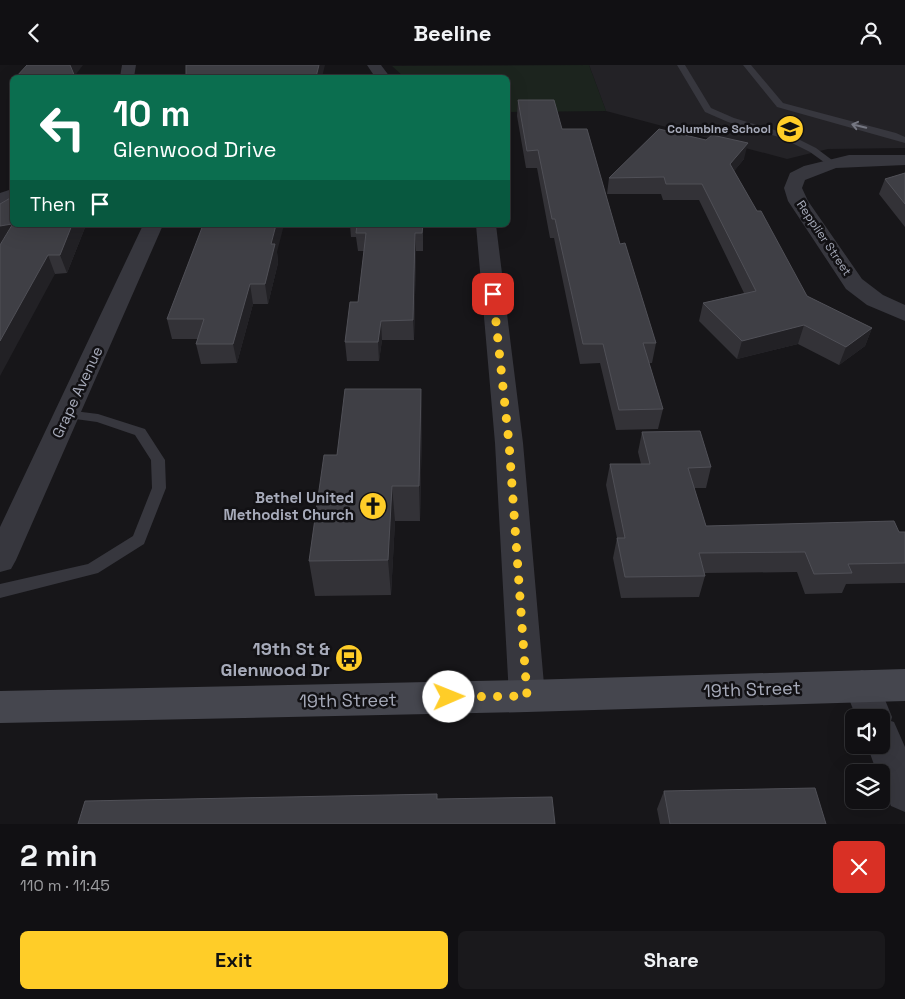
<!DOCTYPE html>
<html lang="en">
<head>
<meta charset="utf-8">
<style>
	body { margin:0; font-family:"Space Grotesk",sans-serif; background:#1a191c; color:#f1f3f6; height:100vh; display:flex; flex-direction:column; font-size:19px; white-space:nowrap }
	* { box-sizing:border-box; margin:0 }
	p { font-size:16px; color:#9c9da0 }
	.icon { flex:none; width:28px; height:28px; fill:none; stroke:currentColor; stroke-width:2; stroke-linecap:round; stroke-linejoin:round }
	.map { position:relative; height:759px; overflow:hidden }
	.panel { display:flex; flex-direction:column; background:#111013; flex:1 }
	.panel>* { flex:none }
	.hud { position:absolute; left:10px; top:10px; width:500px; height:152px; border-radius:8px; box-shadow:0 5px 20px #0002,0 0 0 1px #303033; background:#0b6e4f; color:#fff; overflow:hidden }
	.fabs { position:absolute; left:845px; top:644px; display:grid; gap:10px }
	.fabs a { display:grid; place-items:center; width:45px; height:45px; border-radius:8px; background:#111013; box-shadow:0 5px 20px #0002,0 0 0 1px #303033; font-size:25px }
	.pin { position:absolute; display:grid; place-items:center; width:42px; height:42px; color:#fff; margin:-21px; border-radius:10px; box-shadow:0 2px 8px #0006 }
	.me { position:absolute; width:55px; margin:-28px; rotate:89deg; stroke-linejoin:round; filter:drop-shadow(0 0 4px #0008) }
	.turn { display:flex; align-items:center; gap:18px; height:105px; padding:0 20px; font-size:22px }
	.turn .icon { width:65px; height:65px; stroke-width:2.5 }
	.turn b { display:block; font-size:35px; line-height:42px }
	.then { display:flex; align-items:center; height:48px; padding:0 20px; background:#0003; gap:10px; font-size:19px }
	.round { display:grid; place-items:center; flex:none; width:52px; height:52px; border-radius:8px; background:#1a191c }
	.head { display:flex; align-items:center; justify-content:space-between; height:85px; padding:0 20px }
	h1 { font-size:30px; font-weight:700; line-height:38px }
	.button { display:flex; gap:10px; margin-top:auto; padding:10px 20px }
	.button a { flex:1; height:58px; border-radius:8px; background:#ffcd28; color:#111; font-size:20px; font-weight:700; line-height:58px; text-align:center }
	.button a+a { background:#1a191c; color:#f1f3f6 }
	header { display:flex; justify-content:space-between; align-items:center; height:65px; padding:0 20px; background:#111013; font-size:22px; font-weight:700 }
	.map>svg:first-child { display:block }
</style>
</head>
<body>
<header><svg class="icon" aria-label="back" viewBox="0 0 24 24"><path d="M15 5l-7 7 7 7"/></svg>Beeline<svg class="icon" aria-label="person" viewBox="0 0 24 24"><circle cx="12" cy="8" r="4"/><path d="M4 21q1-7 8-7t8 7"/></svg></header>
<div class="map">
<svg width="905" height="759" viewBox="0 0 905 759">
	<rect width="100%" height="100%" fill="#171619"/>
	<path fill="#232226" d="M589 0H905V83L828 84 787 94 606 46Z"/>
	<path fill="#1c241e" d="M589 0 606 46 508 47V12H404L392 1Z"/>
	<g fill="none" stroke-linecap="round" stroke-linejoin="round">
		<path fill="#37373e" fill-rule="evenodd" d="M677 0H685L711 43 734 53 788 69 816 83 836 98 828 100 810 87 782 73 728 57 705 47Z
			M743 0H751L783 38 896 68 905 72V78L777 42Z
			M66 345 98 349 145 364 165 395 166 423 144 479 98 508 0 533V519L88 499 133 471 152 423 151 395 135 370 97 357 61 352 59 349 61 346Z"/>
		<path fill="#37373e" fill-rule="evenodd" d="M122 0H136L134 12H120Z
			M367 0H381L390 12H375Z
			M849 90H905V100L836 103 805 115 802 123 808 136 862 214 883 230 905 240V256L867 240 846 224 788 136 784 123 790 108 804 101Z
			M12 124V137L0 141V128Z
			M143 160H163L16 495 11 504 0 507V462Z
			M476 160H496L523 378 545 631 540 642 527 647 514 642 509 631 495 378Z
			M862 605 875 610 892 652 891 656 894 657 905 682V747L891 741 881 717V708H877L867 680H881V652H856L844 621 849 610Z"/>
		<path fill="#45464e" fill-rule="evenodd" d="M905 604V636L527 647 0 658V626L527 615Z"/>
	</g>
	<path fill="#333237" d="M518 35 562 64 620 179 656 278 652 298H649L663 344 658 364 616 365 600 298 580 299 554 173H550L537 103H526L517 51Z
		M744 94 734 106 757 146 807 231 872 263 865 281 839 300 798 279 737 294 699 256 703 238 744 228 699 135H663L661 129H607L609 113Z
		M905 108V162L879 129 885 114Z
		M12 160H86L67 208 55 209Z
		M350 160H423V186H416L414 275H382L379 296H347L345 277 358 237 364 186H358L356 172H351Z
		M277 187 278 198 268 239H253L237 298 201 299 196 279 198 274H172L167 254Z
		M421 324 422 358 420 456H395L391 530 315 531 309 496 337 390Z
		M642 367 711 402 706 423H694L706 461 905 467V518L846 519 842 528 805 529 797 507 704 508 705 511 699 532 621 533 613 493 617 473 606 420 610 399H641L638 387Z
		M664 726 826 759H660L657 744Z"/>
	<path fill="#222125" d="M70 0H83L74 12Z
		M319 0H325L322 12H316Z
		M748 78 744 94 727 115 730 99Z
		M12 159 0 180V161Z
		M72 160H86L67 208 60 190Z
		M276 160H284L277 187 278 198 268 239 265 219 271 179Z
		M415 168 416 186 414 275 413 255Z
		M48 190 55 209 0 311V276Z
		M250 219 253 239 237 298 233 279Z
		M381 256 382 275 379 296 378 277Z
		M804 260 798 279 737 294 742 276Z
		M872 263 865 281 839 300 846 282Z
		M421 324 422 358 420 456 419 421Z
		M392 421 395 456 391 530 388 495Z"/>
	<path fill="#3f3f45" stroke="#505057" d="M27 0H70L75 12H16Z
		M186 0H319L316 12H186Z
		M518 35H554L562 64H587L620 179 625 178 656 278H643L663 344 619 345 603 279H583L555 154H552L538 85 527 86Z
		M659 64 706 75 712 70 748 78 730 99 757 146H761L807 231 872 263 846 282 804 260 742 276 703 238 756 226 702 119H666L664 112 609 113Z
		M905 108V139L885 114Z
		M12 132V159L0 161V139Z
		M12 160H72L60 190H48L0 276V180Z
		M203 160H276L271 179H275L265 219H250L233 279H196L204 254H167Z
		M357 160H423L422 168H415L413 255 381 256 378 277H345L350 237H358L366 168H356Z
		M345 324H421L419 421H392L388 495 309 496 324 390H337Z
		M700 366 711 402 688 403 706 461 894 456 899 467H905V498L848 499 852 508 814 509 805 487 699 488 705 511 625 512 617 473H625L610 399H650L642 367Z
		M815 723 826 759H670L664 726Z
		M437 729V734L552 732 555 759H78L85 736Z"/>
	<defs><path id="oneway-shaft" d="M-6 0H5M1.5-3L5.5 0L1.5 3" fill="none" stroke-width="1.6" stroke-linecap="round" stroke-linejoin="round" transform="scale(1.25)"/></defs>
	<use stroke="#757782" href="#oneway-shaft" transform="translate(859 61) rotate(-166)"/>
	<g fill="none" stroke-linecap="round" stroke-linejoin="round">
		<path stroke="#ffcd28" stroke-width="9" stroke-dasharray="0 16.2" d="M449 632 527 631 509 378 493 229"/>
	</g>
	<defs>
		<g id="school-disc" transform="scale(1.4375)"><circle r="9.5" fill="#ffcd28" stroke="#121114"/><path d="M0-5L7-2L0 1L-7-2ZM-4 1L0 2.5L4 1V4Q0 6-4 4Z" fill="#111"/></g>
		<g id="church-disc" transform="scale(1.4375)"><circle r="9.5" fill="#ffcd28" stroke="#121114"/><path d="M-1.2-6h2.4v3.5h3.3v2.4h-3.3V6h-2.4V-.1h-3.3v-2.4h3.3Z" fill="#111"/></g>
		<g id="bus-disc" transform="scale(1.4375)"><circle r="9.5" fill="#ffcd28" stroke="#121114"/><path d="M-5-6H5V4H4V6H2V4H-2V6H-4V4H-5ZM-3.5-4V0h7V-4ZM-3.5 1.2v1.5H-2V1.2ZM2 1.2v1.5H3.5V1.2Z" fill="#111"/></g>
	</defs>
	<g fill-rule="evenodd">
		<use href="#school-disc" x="790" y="64"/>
		<use href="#church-disc" x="373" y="441"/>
		<use href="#bus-disc" x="349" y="593"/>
	</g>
	<g text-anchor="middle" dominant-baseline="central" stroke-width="5" stroke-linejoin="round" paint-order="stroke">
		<g font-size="12" font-weight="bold" fill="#a7abba" stroke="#121114" text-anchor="end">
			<text x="771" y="64">Columbine School</text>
		</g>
		<g font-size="12" fill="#a7abba" stroke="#121114">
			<text transform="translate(824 173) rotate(56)">Repplier Street</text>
		</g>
		<g font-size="15" fill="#a7abba" stroke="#121114">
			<text transform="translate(77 327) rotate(-65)">Grape Avenue</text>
		</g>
		<g font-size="15" font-weight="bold" fill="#a7abba" stroke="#121114" text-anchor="end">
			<text x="354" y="432">Bethel United<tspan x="354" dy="17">Methodist Church</tspan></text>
		</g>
		<g font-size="18" font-weight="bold" fill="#a7abba" stroke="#121114" text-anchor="end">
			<text x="330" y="583">19th St &amp;<tspan x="330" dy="21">Glenwood Dr</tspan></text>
		</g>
		<g font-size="18" fill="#a7abba" stroke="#121114">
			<text transform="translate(752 624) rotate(-2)">19th Street</text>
			<text transform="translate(348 635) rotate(-1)">19th Street</text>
		</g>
	</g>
</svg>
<div class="fabs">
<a><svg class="icon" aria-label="sound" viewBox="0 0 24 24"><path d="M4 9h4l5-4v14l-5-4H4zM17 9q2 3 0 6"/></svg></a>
<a><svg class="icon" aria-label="layers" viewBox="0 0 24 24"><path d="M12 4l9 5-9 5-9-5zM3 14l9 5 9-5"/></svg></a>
</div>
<div class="pin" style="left:493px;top:229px;background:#d93025"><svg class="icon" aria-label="arrive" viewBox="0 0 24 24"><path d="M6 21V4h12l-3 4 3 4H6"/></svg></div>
<svg class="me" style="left:449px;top:632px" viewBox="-20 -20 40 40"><circle r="19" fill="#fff"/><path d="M0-13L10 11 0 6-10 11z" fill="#ffcd28"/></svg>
<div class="hud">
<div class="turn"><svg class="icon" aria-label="left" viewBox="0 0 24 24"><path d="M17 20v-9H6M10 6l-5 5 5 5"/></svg><div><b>10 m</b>Glenwood Drive</div></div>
<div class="then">Then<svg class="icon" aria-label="arrive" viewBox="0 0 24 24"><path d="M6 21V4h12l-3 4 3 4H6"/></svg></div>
</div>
</div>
<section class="panel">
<div class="head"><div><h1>2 min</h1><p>110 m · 11:45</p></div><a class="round" style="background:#d93025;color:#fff"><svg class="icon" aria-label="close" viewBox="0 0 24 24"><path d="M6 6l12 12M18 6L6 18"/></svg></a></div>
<div class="button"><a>Exit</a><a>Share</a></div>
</section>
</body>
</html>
